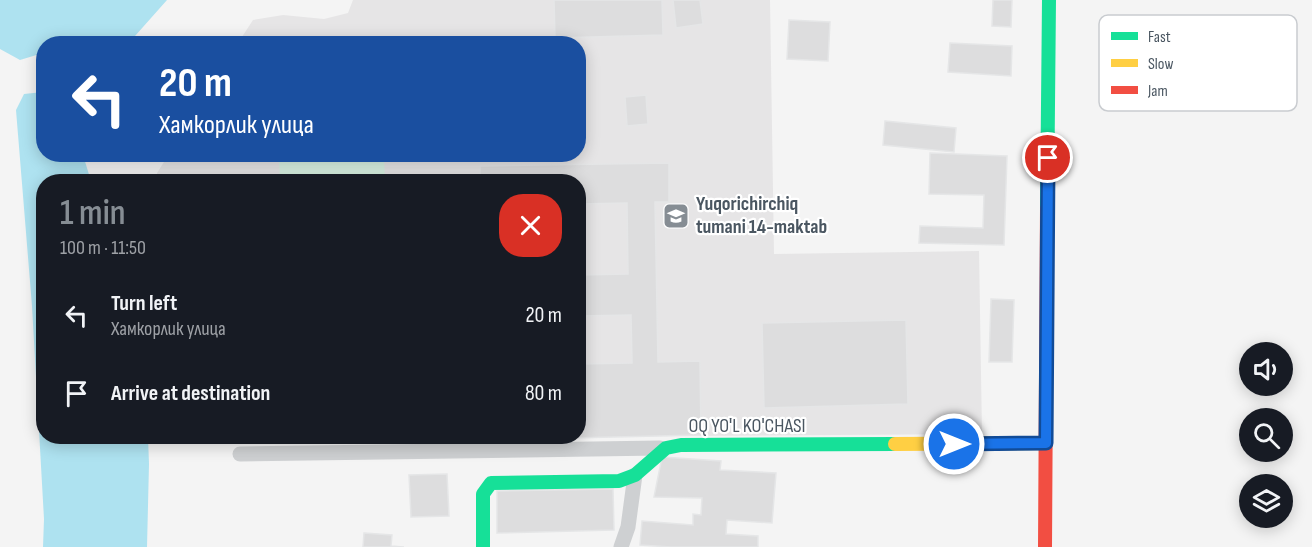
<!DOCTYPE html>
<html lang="en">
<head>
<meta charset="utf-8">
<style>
	body { margin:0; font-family:"Sofia Sans Condensed",sans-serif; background:#242831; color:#f1f3f6; height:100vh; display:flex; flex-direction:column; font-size:22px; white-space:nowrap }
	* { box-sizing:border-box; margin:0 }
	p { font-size:20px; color:#9ea1a6 }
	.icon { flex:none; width:33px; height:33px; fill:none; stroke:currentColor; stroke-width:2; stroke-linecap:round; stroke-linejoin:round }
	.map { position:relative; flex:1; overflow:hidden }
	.side { position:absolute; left:36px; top:174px; width:550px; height:270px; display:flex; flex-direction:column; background:#171b24; border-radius:24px; box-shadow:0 3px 15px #0003 }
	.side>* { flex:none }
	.guide { position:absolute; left:36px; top:36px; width:550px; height:126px; border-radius:24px; box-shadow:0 3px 15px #0003; background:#1a4fa0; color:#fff; overflow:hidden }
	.buttons { position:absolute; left:1239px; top:342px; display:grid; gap:12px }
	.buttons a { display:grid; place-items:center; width:54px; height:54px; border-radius:50%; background:#171b24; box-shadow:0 3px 15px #0003; font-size:30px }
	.pin { position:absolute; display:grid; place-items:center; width:51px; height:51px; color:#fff; margin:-26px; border:3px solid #fff; border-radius:50%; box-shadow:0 2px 6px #0007 }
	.me { position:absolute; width:66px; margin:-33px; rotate:90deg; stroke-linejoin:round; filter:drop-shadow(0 0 4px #0008) }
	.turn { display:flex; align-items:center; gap:21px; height:126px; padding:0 24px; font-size:27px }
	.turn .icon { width:78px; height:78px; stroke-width:2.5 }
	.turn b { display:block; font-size:42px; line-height:51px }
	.round { display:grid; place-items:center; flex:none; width:63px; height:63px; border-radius:24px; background:#242831 }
	.headline { display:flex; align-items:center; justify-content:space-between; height:102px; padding:0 24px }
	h1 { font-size:36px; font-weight:600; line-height:45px; color:#868d94 }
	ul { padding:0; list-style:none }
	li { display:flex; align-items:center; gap:18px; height:78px; padding:0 24px }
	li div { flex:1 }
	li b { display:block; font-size:22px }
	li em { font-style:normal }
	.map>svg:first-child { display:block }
</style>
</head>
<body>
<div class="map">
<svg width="1312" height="547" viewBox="0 0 1312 547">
	<rect width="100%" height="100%" fill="#f4f4f4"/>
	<path fill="#e6e5e6" d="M353 0H770L774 254 979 251 982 434 222 439 221 437 579 436V182H159L157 173 169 154H579V44L238 43 253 20 283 15 324 19 348 13Z"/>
	<path fill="#d9f2e3" d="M384 157 385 181H280L279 160Z"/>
	<path fill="#aee2f0" d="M0 0H167L135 36 91 43 44 44 43 53 20 60 0 49Z
		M43 92 44 154 83 155 91 181 44 182V436L148 437 149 464 147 547H43L44 519 32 306 16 110 24 94Z"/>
	<path fill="#ddddde" stroke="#e5e6e7" stroke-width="1.5" d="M554 0H662L663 35 555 38Z
		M673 0H700L703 24 676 28Z
		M993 0H1012L1011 27 992 26Z
		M789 20 830 22 828 61 787 59Z
		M950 43 1012 46 1011 76 948 72Z
		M646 95 648 124 627 126 625 97Z
		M885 121 956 128 954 152 883 145Z
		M930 153 1007 156 1004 245 919 243 920 226 983 228 984 195 929 194Z
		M669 163V202H655L658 362 700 361 701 435 570 438 579 436V364L632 363 631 315 579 316V275L628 274 627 203 579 204V182H480V166Z
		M991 299 1014 300 1012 362H989Z
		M906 320 908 404 764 408 762 323Z
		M662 457 721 461 720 470 776 473 772 523 727 520 726 534 758 536V547H671L640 545 642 521 693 525V514L701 515 702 498 654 497Z
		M447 474 449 516 411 517 409 475Z
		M613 489 614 530 497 533V491Z
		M364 533 392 535 391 546 404 547H363Z"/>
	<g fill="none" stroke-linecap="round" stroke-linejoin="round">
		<path stroke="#ced0d2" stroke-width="15" d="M240 454 660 448
			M621 547 628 527 635 475"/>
		<path stroke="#16e098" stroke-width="14" d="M1047 209 1049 0
			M483 547V494L491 483 619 481 635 475 666 448 681 445 895 444"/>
		<path stroke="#ffcf43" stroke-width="14" d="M895 444 1046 443"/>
		<path stroke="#f24e42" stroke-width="14" d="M1045 547 1047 209"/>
	</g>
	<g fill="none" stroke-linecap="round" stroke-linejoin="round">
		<g stroke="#114b97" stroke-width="15">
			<path id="route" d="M954 444 1046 443 1048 158"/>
		</g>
		<use href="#route" stroke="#1a73e8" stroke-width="10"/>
	</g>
	<defs>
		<g id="school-square" transform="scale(1.35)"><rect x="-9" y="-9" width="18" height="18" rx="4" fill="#868d94" stroke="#fff"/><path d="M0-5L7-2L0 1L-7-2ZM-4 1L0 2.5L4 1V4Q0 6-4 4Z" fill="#fff"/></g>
	</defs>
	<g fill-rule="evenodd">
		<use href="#school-square" x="676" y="216"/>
	</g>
	<g text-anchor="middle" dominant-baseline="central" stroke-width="4.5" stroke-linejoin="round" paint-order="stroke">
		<g font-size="20" font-weight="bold" fill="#4a5661" stroke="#fff" text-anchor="start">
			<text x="696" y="204">Yuqorichirchiq<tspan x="696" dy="23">tumani 14-maktab</tspan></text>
		</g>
		<g font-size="20" fill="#4a5661" stroke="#fff">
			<text x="747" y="426">OQ YO'L KO'CHASI</text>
		</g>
	</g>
	<rect x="1099" y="15" width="198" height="96" rx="9" fill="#fff" stroke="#c9ccd0" stroke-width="1.5"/>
	<rect x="1111" y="32" width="27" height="8" fill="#16e098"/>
	<rect x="1111" y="59" width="27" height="8" fill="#ffcf43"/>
	<rect x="1111" y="86" width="27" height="8" fill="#f24e42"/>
	<g font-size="16" fill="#4a5661">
		<text x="1148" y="42">Fast</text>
		<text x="1148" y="69">Slow</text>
		<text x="1148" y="96">Jam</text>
	</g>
</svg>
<div class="buttons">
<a><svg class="icon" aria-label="sound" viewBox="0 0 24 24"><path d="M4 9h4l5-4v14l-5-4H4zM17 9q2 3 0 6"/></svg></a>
<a><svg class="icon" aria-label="search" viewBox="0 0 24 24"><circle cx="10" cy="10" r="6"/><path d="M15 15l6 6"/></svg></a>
<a><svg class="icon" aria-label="layers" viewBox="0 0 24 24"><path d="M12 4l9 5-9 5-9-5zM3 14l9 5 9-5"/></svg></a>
</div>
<div class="pin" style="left:1048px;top:158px;background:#d93025"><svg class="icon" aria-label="arrive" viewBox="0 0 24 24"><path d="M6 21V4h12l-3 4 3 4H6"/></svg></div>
<svg class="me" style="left:954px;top:444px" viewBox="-20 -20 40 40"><circle r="17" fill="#1a73e8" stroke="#fff" stroke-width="3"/><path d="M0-11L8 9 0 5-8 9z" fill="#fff"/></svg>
<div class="guide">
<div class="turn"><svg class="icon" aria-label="left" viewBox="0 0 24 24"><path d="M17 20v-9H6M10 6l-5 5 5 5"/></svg><div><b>20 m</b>Хамкорлик улица</div></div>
</div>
<section class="side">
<div class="headline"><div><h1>1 min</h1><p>100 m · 11:50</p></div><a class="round" style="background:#d93025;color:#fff"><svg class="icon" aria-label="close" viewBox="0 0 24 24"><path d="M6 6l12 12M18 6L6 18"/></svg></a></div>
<ul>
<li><svg class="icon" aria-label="left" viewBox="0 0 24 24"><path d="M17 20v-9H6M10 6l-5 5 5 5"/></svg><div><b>Turn left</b><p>Хамкорлик улица</p></div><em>20 m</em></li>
<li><svg class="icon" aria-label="arrive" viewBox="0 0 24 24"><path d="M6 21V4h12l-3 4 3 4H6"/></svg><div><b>Arrive at destination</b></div><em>80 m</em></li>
</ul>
</section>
</div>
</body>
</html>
